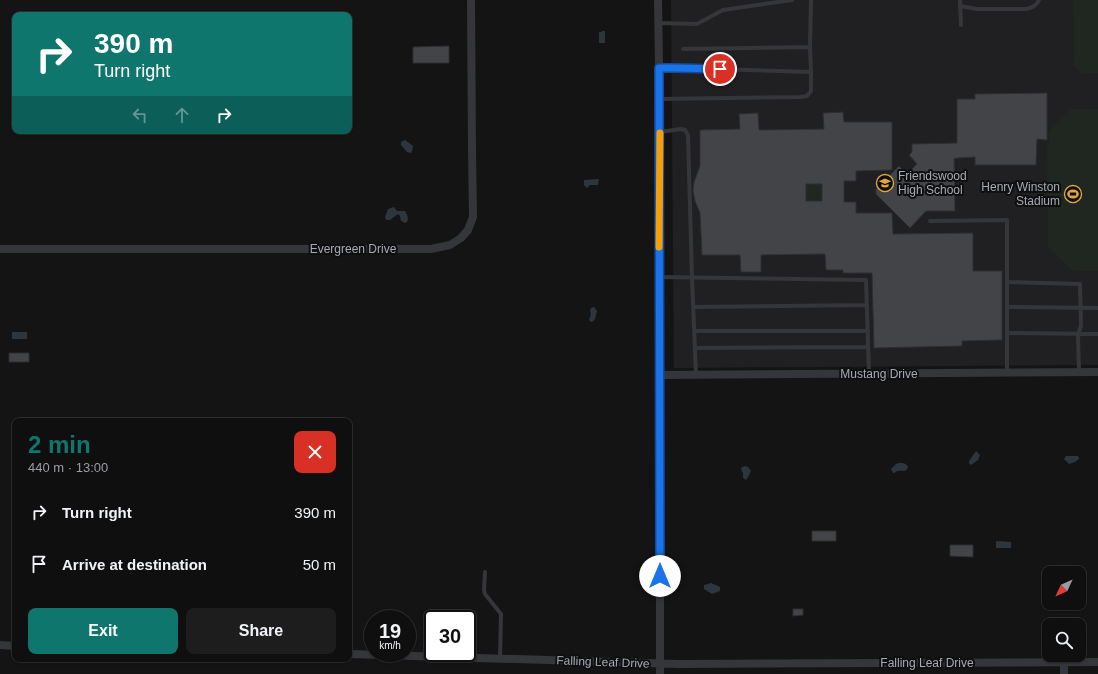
<!DOCTYPE html>
<html lang="en">
<head>
<meta charset="utf-8">
<style>
	body { margin:0; font-family:Helvetica,sans-serif; background:#1d1d1e; color:#f1f3f6; height:100vh; display:flex; flex-direction:column; font-size:15px; white-space:nowrap }
	* { box-sizing:border-box; margin:0 }
	p { font-size:13px; color:#9b9c9f }
	.icon { flex:none; width:22px; height:22px; fill:none; stroke:currentColor; stroke-width:2; stroke-linecap:round; stroke-linejoin:round }
	.map { position:relative; flex:1; overflow:hidden }
	.details { position:absolute; left:12px; top:418px; width:340px; height:244px; display:flex; flex-direction:column; background:#0f0f10; border-radius:8px; box-shadow:0 1px 3px #0004,0 0 0 1px #2f2f30 }
	.details>* { flex:none }
	.hud { position:absolute; left:12px; top:12px; width:340px; height:122px; border-radius:8px; box-shadow:0 1px 3px #0004,0 0 0 1px #2f2f30; background:#0f766e; color:#fff; overflow:hidden }
	.needle { width:26px; rotate:226deg }
	.tools { position:absolute; left:1042px; top:566px; display:grid; gap:8px }
	.tools a { display:grid; place-items:center; width:44px; height:44px; border-radius:8px; background:#0f0f10; box-shadow:0 1px 3px #0004,0 0 0 1px #2f2f30; font-size:20px }
	.speed { position:absolute; left:364px; top:610px; display:flex; gap:8px; font-size:20px; font-weight:700; text-align:center }
	.speed>* { display:grid; place-content:center; width:52px; height:52px; border-radius:50%; background:#0f0f10; box-shadow:0 1px 3px #0004,0 0 0 1px #2f2f30; line-height:1 }
	.speed small { font-size:10px; font-weight:400 }
	.speed .limit { border:2px solid #111; border-radius:6px; background:#fff; color:#111 }
	.pin { position:absolute; display:grid; place-items:center; width:34px; height:34px; color:#fff; margin:-17px; border:2px solid #fff; border-radius:50%; box-shadow:0 1px 4px #0007 }
	.me { position:absolute; width:44px; margin:-22px; rotate:0deg; stroke-linejoin:round; filter:drop-shadow(0 0 3px #0008) }
	.turn { display:flex; align-items:center; gap:14px; height:84px; padding:0 16px; font-size:18px }
	.turn .icon { width:52px; height:52px; stroke-width:2.5 }
	.turn b { display:block; font-size:28px; line-height:34px }
	.lanes { display:flex; align-items:center; height:38px; padding:0 16px; background:#0003; justify-content:center; gap:20px; direction:ltr }
	.lanes .off { opacity:.35 }
	.round { display:grid; place-items:center; flex:none; width:42px; height:42px; border-radius:8px; background:#1d1d1e }
	.head { display:flex; align-items:center; justify-content:space-between; height:68px; padding:0 16px }
	h1 { font-size:24px; font-weight:700; line-height:30px; color:#0f766e }
	.cta { display:flex; gap:8px; margin-top:auto; padding:8px 16px }
	.cta a { flex:1; height:46px; border-radius:8px; background:#0f766e; color:#fff; font-size:16px; font-weight:700; line-height:46px; text-align:center }
	.cta a+a { background:#1d1d1e; color:#f1f3f6 }
	ul { padding:0; list-style:none }
	li { display:flex; align-items:center; gap:12px; height:52px; padding:0 16px }
	li div { flex:1 }
	li b { display:block; font-size:15px }
	li em { font-style:normal }
	.map>svg:first-child { display:block }
</style>
</head>
<body>
<div class="map">
<svg width="1098" height="674" viewBox="0 0 1098 674">
	<rect width="100%" height="100%" fill="#141415"/>
	<path fill="#202022" d="M671 0H1098V365L674 368Z"/>
	<path fill="#202721" d="M1073 0H1098V73H1081L1074 66Z
		M1072 109H1098V271H1073L1048 247 1047 142H1049V132Z
		M806 184H822V201H806Z"/>
	<path fill="#2e363d" d="M602 31H605V43H599V32H602Z
		M405 140 413 146 412 151 411 153 407 152 401 145V142Z
		M599 179 598 185H590L587 188 584 185V180Z
		M394 207 397 211H405C407 214 409 219 407 222L405 223 401 221 400 216 398 214 390 220H386L385 217 388 209Z
		M594 307 597 311 595 319 592 322H591L589 320 591 314 590 311 591 308Z
		M12 332H27V339H12Z
		M976 451 980 455 978 460 971 465 969 463V461Z
		M1066 456H1078L1079 459 1075 462 1069 464 1064 459Z
		M899 463C903 463 906 463 908 467 906 473 902 470 897 471 896 472 894 473 893 473L891 469 896 464Z
		M745 466 748 467 751 471 748 477 746 480 743 478V473L741 469 742 467Z
		M996 541 1011 542V548H996Z
		M711 583 720 587V591L712 594 704 589V585Z"/>
	<path fill="#434448" stroke="#2e2e31" fill-rule="evenodd" d="M449 46V63H413V47Z
		M1047 93V140L1037 139 1036 165H975V157L958 158 954 159 955 211H926L910 228 876 194V189L899 166 907 174 917 164 909 155 912 152V144L957 143V99H975V94Z
		M843 112 844 122H892V170L856 171V181H844V202H856V213H892L893 234 973 233V271H1002V340L962 341V346L874 348 872 273H843V270H826L825 254 761 255V272H741L740 255H702L700 213 695 201 693 190 694 182 700 166V130L740 129 739 114 758 113 759 130 824 129 823 113ZM806 184H822V201H806Z
		M9 353H29V362H9Z
		M812 531H836V541H812Z
		M950 545H973V557L950 556Z
		M793 609H803V615L793 616Z"/>
	<g fill="none" stroke-linecap="round" stroke-linejoin="round">
		<path stroke="#35363a" stroke-width="4" d="M960 0 961 25
			M960 6 977 9H1026C1032 8 1036 6 1039 0
			M659 23 697 24 723 10 792 0
			M683 49 810 47
			M659 68H675L811 72V91L807 96 800 97 660 99
			M811 72 810 47 811 0
			M660 132 681 129 685 130 688 135 692 278 696 375
			M930 221 1007 220V372
			M660 277 866 280 869 374
			M1007 282 1080 284 1081 326 1078 334 1079 372
			M693 307 867 305
			M1007 307 1098 308
			M694 331H868
			M1007 333 1098 334
			M695 348 868 347
			M485 572 484 590 485 594 501 614 500 658"/>
		<path stroke="#35363a" stroke-width="8" d="M658 0 660 132V674
			M0 249H431L450 245 461 238 468 230 473 217 472 149 471 0
			M659 375 1098 372
			M0 645 15 646
			M349 654 679 664 1098 662
			M1064 662V674"/>
	</g>
	<g fill="none" stroke-linecap="round" stroke-linejoin="round">
		<g stroke="#114b97" stroke-width="10">
			<path id="route" d="M660 576 659 68H675L720 69"/>
		</g>
		<use href="#route" stroke="#1a73e8" stroke-width="7"/>
		<path stroke="#f59e0b" stroke-width="7" d="M659 247 660 133"/>
	</g>
	<defs>
		<g id="school-ring" transform="scale(0.9)"><circle r="9.5" fill="#0f0f10" stroke="#e3a63e" stroke-width="1.5"/><path d="M0-5L7-2L0 1L-7-2ZM-4 1L0 2.5L4 1V4Q0 6-4 4Z" fill="#e3a63e"/></g>
		<g id="stadium-ring" transform="scale(0.9)"><circle r="9.5" fill="#0f0f10" stroke="#e3a63e" stroke-width="1.5"/><path d="M0-5a6.5 5 0 1 0 0 10a6.5 5 0 1 0 0-10ZM-3.5-1.8h7v3.6h-7Z" fill="#e3a63e"/></g>
	</defs>
	<g fill-rule="evenodd">
		<use href="#school-ring" x="885" y="183"/>
		<use href="#stadium-ring" x="1073" y="194"/>
	</g>
	<g text-anchor="middle" dominant-baseline="central" stroke-width="4" stroke-linejoin="round" paint-order="stroke">
		<g font-size="12" fill="#a6abb4" stroke="#0f0f10" text-anchor="start">
			<text x="898" y="176">Friendswood<tspan x="898" dy="14">High School</tspan></text>
			<text x="1060" y="187" text-anchor="end">Henry Winston<tspan x="1060" dy="14">Stadium</tspan></text>
		</g>
		<g font-size="12" fill="#a6abb4" stroke="#0f0f10">
			<text x="353" y="249">Evergreen Drive</text>
			<text x="879" y="374">Mustang Drive</text>
			<text transform="translate(603 662) rotate(2)">Falling Leaf Drive</text>
			<text x="927" y="663">Falling Leaf Drive</text>
		</g>
	</g>
</svg>
<div class="tools">
<a><svg class="needle" viewBox="-14 -14 28 28"><path d="M0-13l5 13h-10z" fill="#e53935"/><path d="M0 13l5-13h-10z" fill="#9b9c9f"/></svg></a>
<a><svg class="icon" aria-label="search" viewBox="0 0 24 24"><circle cx="10" cy="10" r="6"/><path d="M15 15l6 6"/></svg></a>
</div>
<div class="speed"><div>19<small>km/h</small></div><div class="limit">30</div></div>
<div class="pin" style="left:720px;top:69px;background:#d93025"><svg class="icon" aria-label="arrive" viewBox="0 0 24 24"><path d="M6 21V4h12l-3 4 3 4H6"/></svg></div>
<svg class="me" style="left:660px;top:576px" viewBox="-20 -20 40 40"><circle r="19" fill="#fff"/><path d="M0-13L10 11 0 6-10 11z" fill="#1a73e8"/></svg>
<div class="hud">
<div class="turn"><svg class="icon" aria-label="right" viewBox="0 0 24 24"><path d="M7 20v-9h11M14 6l5 5-5 5"/></svg><div><b>390 m</b>Turn right</div></div>
<div class="lanes"><svg class="icon off" aria-label="left" viewBox="0 0 24 24"><path d="M17 20v-9H6M10 6l-5 5 5 5"/></svg><svg class="icon off" aria-label="ahead" viewBox="0 0 24 24"><path d="M12 20V5M6 11l6-6 6 6"/></svg><svg class="icon" aria-label="right" viewBox="0 0 24 24"><path d="M7 20v-9h11M14 6l5 5-5 5"/></svg></div>
</div>
<section class="details">
<div class="head"><div><h1>2 min</h1><p>440 m · 13:00</p></div><a class="round" style="background:#d93025;color:#fff"><svg class="icon" aria-label="close" viewBox="0 0 24 24"><path d="M6 6l12 12M18 6L6 18"/></svg></a></div>
<ul>
<li><svg class="icon" aria-label="right" viewBox="0 0 24 24"><path d="M7 20v-9h11M14 6l5 5-5 5"/></svg><div><b>Turn right</b></div><em>390 m</em></li>
<li><svg class="icon" aria-label="arrive" viewBox="0 0 24 24"><path d="M6 21V4h12l-3 4 3 4H6"/></svg><div><b>Arrive at destination</b></div><em>50 m</em></li>
</ul>
<div class="cta"><a>Exit</a><a>Share</a></div>
</section>
</div>
</body>
</html>
